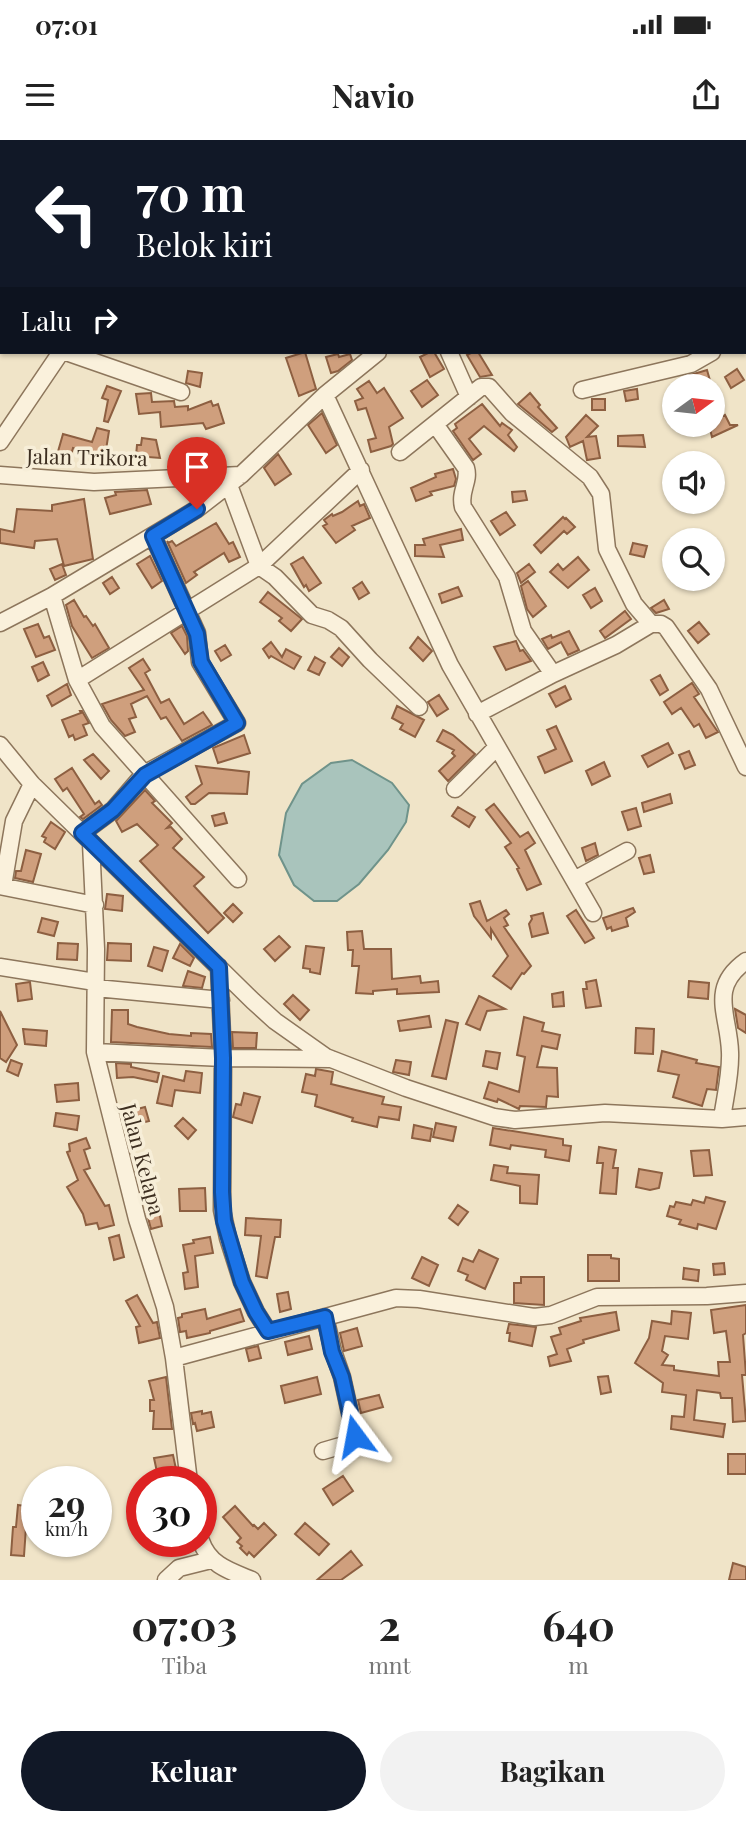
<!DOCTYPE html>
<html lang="id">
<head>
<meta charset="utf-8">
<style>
	body { margin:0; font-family:"Playfair Display",serif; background:#f2f2f2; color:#222; height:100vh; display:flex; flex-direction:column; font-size:26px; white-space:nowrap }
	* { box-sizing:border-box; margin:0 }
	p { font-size:23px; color:#767676 }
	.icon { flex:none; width:38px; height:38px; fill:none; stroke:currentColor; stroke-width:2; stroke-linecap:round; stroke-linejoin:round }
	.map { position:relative; height:1440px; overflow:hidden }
	.sheet { display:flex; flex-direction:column; background:#fff; flex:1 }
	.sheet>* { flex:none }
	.banner { position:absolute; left:0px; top:0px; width:747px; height:214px; box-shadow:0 2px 5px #0004; background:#111827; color:#fff; overflow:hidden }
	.needle { width:46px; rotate:75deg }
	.fabs { position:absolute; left:662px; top:234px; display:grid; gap:14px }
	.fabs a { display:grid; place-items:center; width:63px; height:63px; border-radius:50%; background:#fff; box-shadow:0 2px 5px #0004; font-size:35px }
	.speed { position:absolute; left:21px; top:1326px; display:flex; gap:14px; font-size:35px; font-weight:700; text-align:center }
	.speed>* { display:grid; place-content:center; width:91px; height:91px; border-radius:50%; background:#fff; box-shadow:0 2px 5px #0004; line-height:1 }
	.speed small { font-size:18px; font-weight:400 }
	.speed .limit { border:10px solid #d22; background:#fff; color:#111 }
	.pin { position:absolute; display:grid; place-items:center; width:60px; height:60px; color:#fff; margin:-72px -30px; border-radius:50% 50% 50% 0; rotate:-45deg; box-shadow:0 0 7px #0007 }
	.pin .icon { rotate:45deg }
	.me { position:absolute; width:77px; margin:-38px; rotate:347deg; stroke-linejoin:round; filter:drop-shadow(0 0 5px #0008) }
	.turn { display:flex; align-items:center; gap:24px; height:147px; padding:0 21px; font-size:32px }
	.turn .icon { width:91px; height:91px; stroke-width:2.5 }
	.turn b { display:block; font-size:49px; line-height:60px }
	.then { display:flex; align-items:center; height:66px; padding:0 21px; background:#0003; gap:14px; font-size:26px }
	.eta { display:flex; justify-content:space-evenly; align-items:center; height:119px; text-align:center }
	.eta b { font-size:42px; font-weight:700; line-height:49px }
	.primary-button { display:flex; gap:14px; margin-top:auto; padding:14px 21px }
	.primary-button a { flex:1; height:80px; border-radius:42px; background:#111827; color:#fff; font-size:28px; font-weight:700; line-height:80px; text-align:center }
	.primary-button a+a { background:#f2f2f2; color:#222 }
	.status { display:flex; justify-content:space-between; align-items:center; height:49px; padding:0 35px; background:#fff; direction:ltr }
	.status svg { height:19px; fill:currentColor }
	header { display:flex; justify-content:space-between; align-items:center; height:91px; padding:0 21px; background:#fff; font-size:32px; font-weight:700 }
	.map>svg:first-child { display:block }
</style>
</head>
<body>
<div class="status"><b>07:01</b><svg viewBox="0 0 49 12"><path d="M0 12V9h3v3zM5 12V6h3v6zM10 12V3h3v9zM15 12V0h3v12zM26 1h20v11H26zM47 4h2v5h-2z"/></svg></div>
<header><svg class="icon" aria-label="menu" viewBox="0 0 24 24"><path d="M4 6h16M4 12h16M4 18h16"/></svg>Navio<svg class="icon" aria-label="share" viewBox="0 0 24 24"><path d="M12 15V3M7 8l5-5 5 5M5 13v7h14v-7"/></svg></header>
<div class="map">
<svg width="746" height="1440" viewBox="0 0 746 1440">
	<rect width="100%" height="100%" fill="#f0e4c8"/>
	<path fill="#a9c4bc" stroke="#6f938a" stroke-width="2" d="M352 620 392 643 409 665 406 682 388 710 359 744 337 761H314L294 745 279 715 286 673 302 644 331 623Z"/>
	<path fill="#cf9f7d" stroke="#8d5f41" stroke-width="2" d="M305 212 316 249 299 256 286 218Z
		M430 212H434L444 229 430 237 420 217Z
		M473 212H478L492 235 480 237 467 215Z
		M338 214 339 217 350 214 352 220 338 231 331 233 326 217Z
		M737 229 744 240 731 248 725 237Z
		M707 230 711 244 690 247 687 236Z
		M188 231 202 233 200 247 186 243Z
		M427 240 438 255 422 267 411 251Z
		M369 241 377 253 384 248 403 278 389 287 393 304 391 306 371 312 368 300 376 298 366 268 358 270 355 261 363 258 357 249Z
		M107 246 121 251 108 282 104 281 108 260 102 258Z
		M637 249 638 259 626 261 624 251Z
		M151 253 152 262 174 261 175 267 188 266V270L211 261 213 266 218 264 224 283 206 289 203 283 161 287 160 272 139 274 136 254Z
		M530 253 540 265 538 267 557 288 552 292 518 264Z
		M592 259H605V270H592Z
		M482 264 500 286 502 283 512 290 508 295 517 307 514 311 484 286 469 299 481 314 473 320 453 291 457 288 455 284Z
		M322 273 337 305 326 313 308 285Z
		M586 275 598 286 587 297 596 296 600 318 587 320 583 301 570 307 566 297Z
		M725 275 730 285H738L712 297 709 285Z
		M97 288 109 291 105 316 73 308 68 326 55 322 63 294 92 302Z
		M643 295 645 307 618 306V296Z
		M142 298 156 300 160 318 136 316 137 305H141Z
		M278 314 291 334 275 345 264 328Z
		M453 329 456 339 454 346 430 352 432 355 416 361 411 348 436 337 435 334Z
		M147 350 151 364 110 374 105 358 116 355 115 352Z
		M525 351 527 360 513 362 512 352Z
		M84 359 93 419 64 426 57 399 35 401 34 408 0 403V389L14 392 17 369 52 371V365Z
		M358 361 360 366 364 364 370 378 352 386 355 390 336 403 323 386 327 384 324 380 332 374 333 376 342 372Z
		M506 372 515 385 500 395 491 381Z
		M563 377 565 379 566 378 575 387 567 394 564 391 541 413 534 405Z
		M216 383 229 404 233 402 240 417 229 422 224 413 194 432 197 435 186 443 167 401 168 403 172 401 176 406Z
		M461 389 463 400 440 405 444 417 415 416V405H425L423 399Z
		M633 403 647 406 644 417 630 414Z
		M150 416 162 441 152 448 137 424Z
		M303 417 321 443 309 451 306 445 304 447 291 424Z
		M578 417 589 430 568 448 550 432 558 424 563 430Z
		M62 424 66 435 55 440 50 429Z
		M529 424 535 432 521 443 517 433Z
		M112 437 119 448 110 454 103 443Z
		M528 441 546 466 533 477 527 469 521 446Z
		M362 442 369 453 359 459 353 448Z
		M458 447 462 456 442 463 439 454Z
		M595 448 602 461 591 468 583 455Z
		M268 452 302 479 291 491 279 481 282 478 260 462Z
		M74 460 84 477 86 476 93 486 95 484 109 508 92 518 72 486 66 465Z
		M664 460 669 469 656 473 651 468Z
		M625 471 631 479 605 498 600 491Z
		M699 482 709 494 698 503 688 491Z
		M38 484 44 498 49 496 55 510 36 517 24 489Z
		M182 486 187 496 188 511 185 514 171 493Z
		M569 491 579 510 568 515 561 502 548 509 542 499 551 495 552 498Z
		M418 497 432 511 423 521 410 508Z
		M516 501 520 511 523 510 531 521 506 530 494 507Z
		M271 502 282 517 286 509 301 517 294 529 271 516 269 518 263 509Z
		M225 505 231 515 221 521 215 511Z
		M339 508 349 517 342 526 331 517Z
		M315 517 325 523 319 535 308 530Z
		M143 519 150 530 145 533 161 563 169 559 184 584 203 572 212 585 182 601 166 577 161 579 147 556 131 564 136 577 129 579 135 592 125 596 111 580 102 564 144 550 129 528Z
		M43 522 49 535 38 541 32 527Z
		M660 535 668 550 660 555 651 540Z
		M692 543 699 554 694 557 718 592 706 598 699 584 694 587 681 568 672 574 664 562Z
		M67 544 71 555 52 566 47 556Z
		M565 546 571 559 556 567 549 554Z
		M439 555 448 569 437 576 428 562Z
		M397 566 424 580 415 597 400 589 403 584 392 578Z
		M80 571H82L89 583 83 585 87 595 75 600 73 595 69 597 62 580 81 573Z
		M556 586 572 621 545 633 538 617 556 609 547 590Z
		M443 590 453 595 475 614 448 641 439 631 455 616 452 613 454 610 437 601Z
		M244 595 250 613 218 623 213 608Z
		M668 603 673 613 648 627 642 616Z
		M689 611 695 625 685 629 679 615Z
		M93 614 109 631 101 639 84 620Z
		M604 622 610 636 592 645 586 631Z
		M196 626 249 632 247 654 209 653 195 664H191L186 657 202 644Z
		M72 628 95 664 99 661 102 665 83 679 80 677 84 674 67 648 63 651 55 639Z
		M145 650 155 661 152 663 172 683 167 688 171 687 182 699 173 708 204 737 194 746 224 778 208 793 140 721 158 705 137 684 122 692 116 681Z
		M670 654 672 663 644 672 642 663Z
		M494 664 520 697 528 692 535 703 525 710 541 744 527 750 517 729 519 728 505 707 511 703 486 670Z
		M458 667 475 677 469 687 452 676Z
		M636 668 641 686 628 690 622 672Z
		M224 673 227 683 215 686 212 676Z
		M51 682 65 692 55 709 44 702 46 698 42 696Z
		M595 703 598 715 586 721 582 708Z
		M26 710 41 714 33 742 15 738 16 731H21Z
		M650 715 654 732 644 734 639 718Z
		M107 754 123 756 122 771 105 769Z
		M480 761 487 781 506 770 509 774 504 778 508 785 504 787 531 826 524 834 522 833 511 849 493 836 508 816 491 789V798L474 776 470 764Z
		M233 764 242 773 233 782 224 773Z
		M633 768 635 772 626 778 628 786 612 791 611 787 607 789 603 778Z
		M576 770 594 798 585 803 567 776Z
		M543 773 548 793 532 797 529 784 532 779 531 776Z
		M42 778 58 782 54 796 38 792Z
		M362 791 364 809H391L392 839 420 836 421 843 438 841 439 852 397 854V849L373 851V854L356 853 359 826H352L353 810H348L347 792Z
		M279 796 290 807 275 821 264 809Z
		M58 803 78 804 77 820 57 819Z
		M108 803 131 804V821L107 820Z
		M180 804 194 818 190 826 173 818Z
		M306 806 324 808 320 834 310 832V829L303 828Z
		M154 807 168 811 162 831 148 826Z
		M188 831 205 837 202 848 183 846Z
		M596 840 601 866 586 868 583 849H587L586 842Z
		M689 841 709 843 708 859 688 857Z
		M30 842 32 859 18 861 16 844Z
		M563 852 564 866 553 867 552 854Z
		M293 855 309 870 300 880 284 864Z
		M479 856 505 869 487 871 480 890 466 884Z
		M735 869 746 875V893L738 888Z
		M112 870H128V884L137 887 169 894 191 896V893L211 894 212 907 111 902Z
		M0 871 17 905 6 922 0 918Z
		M429 876 431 887 400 891 398 881Z
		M524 877 544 883 542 891 560 895 557 909 542 906 537 927 557 928 558 957 547 956 546 967 520 966 519 969 498 959 497 962 484 958 489 942 519 952 525 917 517 915Z
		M446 880 458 883 446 939 432 936Z
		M636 888 654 889 653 914 635 913Z
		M23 889 47 891 46 906 25 904Z
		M232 892 257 893 256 908H233Z
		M486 911 500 913 497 929 483 926Z
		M662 911 697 920 696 923 719 927 716 950 707 949 702 966 673 957 679 935 658 931Z
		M11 920 22 924 18 936 7 931Z
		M396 920 411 922 409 935 393 932Z
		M116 923 131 924V927L159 933 157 942 133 937 117 938Z
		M316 929 333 932 331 944 384 957 382 964 401 967 399 980 379 977 377 987 352 981 353 978 315 966 317 955 302 952 306 934 315 936Z
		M186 931 202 933 200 953 175 950 172 966 157 963 163 936 184 941Z
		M78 943 79 960 57 962 55 945Z
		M244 953 260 957 252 983 233 977 236 964 241 965Z
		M145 967 149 981 129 986 126 972Z
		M56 973 79 976 77 990 54 986Z
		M183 978 196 990 188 999 175 986Z
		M436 983 456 987 453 1001 433 997Z
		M414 985 432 989 430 1001 412 998Z
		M493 988 563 999V1005L571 1006 569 1021 545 1017 546 1010 511 1005 510 1009 490 1005Z
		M86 998 90 1008 84 1010 90 1028 84 1030 105 1066 109 1065 114 1085 99 1089 97 1083 86 1085 83 1074 67 1047 78 1040 67 1012 70 1011 69 1004Z
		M599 1007 616 1010 613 1028H618L616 1054 600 1053 603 1023H597Z
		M709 1010 712 1035 694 1036 691 1011Z
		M494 1025 508 1027 507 1033 539 1035 537 1064 520 1063V1046L491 1040Z
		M639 1029 662 1033 659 1048 650 1050 636 1047Z
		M205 1048 206 1071H180L179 1049Z
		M706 1057 725 1062 716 1089 698 1084 697 1089 679 1084 681 1080 667 1076 670 1066 674 1067 676 1062 691 1065 693 1060 704 1063Z
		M458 1065 468 1072 458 1085 449 1078Z
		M159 1071 162 1086 151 1089 147 1074Z
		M246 1078 281 1080 280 1097H275L267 1138 256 1136 261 1096 245 1095Z
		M119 1095 124 1117 114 1120 109 1098Z
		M210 1097 213 1113 195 1116 198 1147 185 1149 183 1133 188 1132 183 1105 194 1103 193 1100Z
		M479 1110 498 1119 485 1149 466 1140 468 1135 458 1131 463 1118 473 1122Z
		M588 1115H611V1118L619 1119V1141H588Z
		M422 1117 438 1125 429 1146 412 1138Z
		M724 1123 725 1134 714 1135 713 1124Z
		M684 1128 699 1130 698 1141 683 1139Z
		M521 1137H544V1165L514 1163V1143H521Z
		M288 1152 291 1169 280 1172 277 1154Z
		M137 1155 153 1183 157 1182 160 1198 139 1203 136 1187 140 1186 126 1161Z
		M746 1165V1193L743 1195 746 1235H742L746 1281 733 1282 732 1258H721L720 1253 697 1250 694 1280 725 1284 723 1297 671 1289 672 1276 684 1277 686 1255 662 1252 663 1243 635 1223 649 1198 652 1181 671 1184 672 1171 691 1173 688 1199 665 1196 662 1211 668 1215 662 1225 674 1226V1230L719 1236 718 1222H730L726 1191 714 1193 711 1170Z
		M205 1169 207 1179 240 1169 244 1181 210 1191V1193L187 1198 186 1191 180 1192 178 1178 182 1177V1174Z
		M616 1172 619 1190 583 1200 584 1203 567 1209 571 1221 550 1226 548 1217 557 1214 551 1197 561 1194 559 1188 581 1181 580 1178Z
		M509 1184 536 1187 532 1206 509 1201 510 1193H507Z
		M357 1188 362 1206 344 1211 340 1193Z
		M309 1196 312 1209 288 1215 285 1202Z
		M258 1206 261 1218 249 1221 246 1209Z
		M608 1236 611 1252 601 1254 598 1237Z
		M166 1237 172 1289H153L154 1271H150V1260H154L149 1241Z
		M317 1237 321 1254 285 1263 281 1246Z
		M379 1255 383 1267 361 1273 358 1260Z
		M202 1271V1274L211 1272 214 1287 197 1291 195 1283 193 1284 191 1273Z
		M728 1314H746V1334H728Z
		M173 1315 176 1329 157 1332 154 1318Z
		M343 1336 353 1351 333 1365 323 1349Z
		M18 1365 33 1367 31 1387H26L24 1416 11 1415 13 1387H16Z
		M235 1366 253 1386 254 1385 258 1389 264 1383 276 1395 254 1417 249 1412 247 1415 240 1408 242 1406 237 1402 241 1398 223 1377Z
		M305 1383 329 1404 319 1415 295 1394Z
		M351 1411 362 1425 341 1440H317Z
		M733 1423 746 1427V1440H729Z"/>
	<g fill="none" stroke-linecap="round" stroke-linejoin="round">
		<g stroke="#8d765c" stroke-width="19">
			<path id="minor" d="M501 0 504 2
				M697 0 698 2
				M197 2 198 0
				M338 2 339 0
				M0 135H2
				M66 212 181 252
				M449 212 469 257
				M582 250 691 224 712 212
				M325 255 450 525 593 773
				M435 284 466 328C470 342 459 351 463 367L507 437 523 491 553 534
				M0 302 61 212
				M400 312 481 247H489L512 273 590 337 601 354 607 409 634 464 651 484
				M0 335 94 342 241 335
				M229 345 259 426 275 437 312 475 328 480 341 488 370 520 419 567
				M52 456 77 540 102 586 238 739
				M0 483 52 456 197 369 241 335 325 255 378 212
				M77 540 259 426 361 330
				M477 574 553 534 616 505 651 484H661L666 487 709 549 746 627
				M0 605 32 644 253 861 275 881 326 917 406 948 494 977 515 980 605 973 722 979 746 977
				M455 649 496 608
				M82 693 113 670 144 634 237 583 200 522 197 493 153 396
				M91 703 96 809 95 912 137 1079 165 1167 174 1218 189 1342
				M574 740 627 711
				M0 746 95 765
				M3 746 14 681 32 644
				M0 827 95 842
				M219 827 223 918 222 1070 228 1098 242 1142 256 1172 268 1191
				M96 848 221 860
				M95 912 223 918 331 919
				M722 979C725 957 731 934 730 912 729 875 708 848 746 821
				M174 1218 396 1158 419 1159 534 1177 551 1175 597 1157 707 1156 746 1153
				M323 1311 347 1304 355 1296 342 1237 333 1211 325 1177
				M201 1401C209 1425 230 1431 252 1440
				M166 1440 179 1428 211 1420"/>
		</g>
		<use href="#minor" stroke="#faf1dc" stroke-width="16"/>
	</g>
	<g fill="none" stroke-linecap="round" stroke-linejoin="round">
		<g stroke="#114b97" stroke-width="18">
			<path id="route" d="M197 369 153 396 197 494 201 522 237 583 145 635 113 670 82 693 219 827 223 918 222 1052 224 1081 242 1142 256 1172 268 1191 325 1177 332 1212 342 1237 355 1296"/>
		</g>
		<use href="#route" stroke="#1a73e8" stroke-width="12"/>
	</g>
	<g text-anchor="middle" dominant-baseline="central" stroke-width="7" stroke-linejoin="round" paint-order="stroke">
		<g font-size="21" fill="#3d2e20" stroke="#f7eed8">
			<text transform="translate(87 316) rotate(1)">Jalan Trikora</text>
			<text transform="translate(144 1019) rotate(75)">Jalan Kelapa</text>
		</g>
	</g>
</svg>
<div class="fabs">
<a><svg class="needle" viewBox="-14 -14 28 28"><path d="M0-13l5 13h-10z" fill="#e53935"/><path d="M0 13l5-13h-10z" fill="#767676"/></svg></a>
<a><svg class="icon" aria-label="sound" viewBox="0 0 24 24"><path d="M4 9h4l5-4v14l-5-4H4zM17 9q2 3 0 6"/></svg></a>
<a><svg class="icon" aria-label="search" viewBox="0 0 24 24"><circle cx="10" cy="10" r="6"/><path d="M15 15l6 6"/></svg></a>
</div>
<div class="speed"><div>29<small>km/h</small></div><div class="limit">30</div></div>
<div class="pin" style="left:197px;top:369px;background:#d93025"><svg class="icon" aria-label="arrive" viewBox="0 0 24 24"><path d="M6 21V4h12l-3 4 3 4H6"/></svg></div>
<svg class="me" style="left:355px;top:1296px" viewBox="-20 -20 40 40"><path d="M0-17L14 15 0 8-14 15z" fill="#1a73e8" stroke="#fff" stroke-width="4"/></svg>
<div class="banner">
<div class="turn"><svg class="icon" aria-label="left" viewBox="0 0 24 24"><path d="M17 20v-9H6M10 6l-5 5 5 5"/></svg><div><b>70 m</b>Belok kiri</div></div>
<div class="then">Lalu<svg class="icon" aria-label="right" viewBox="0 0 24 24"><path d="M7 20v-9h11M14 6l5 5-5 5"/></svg></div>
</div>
</div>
<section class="sheet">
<div class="eta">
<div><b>07:03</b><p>Tiba</p></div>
<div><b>2</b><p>mnt</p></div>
<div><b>640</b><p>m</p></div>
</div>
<div class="primary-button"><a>Keluar</a><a>Bagikan</a></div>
</section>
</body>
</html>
